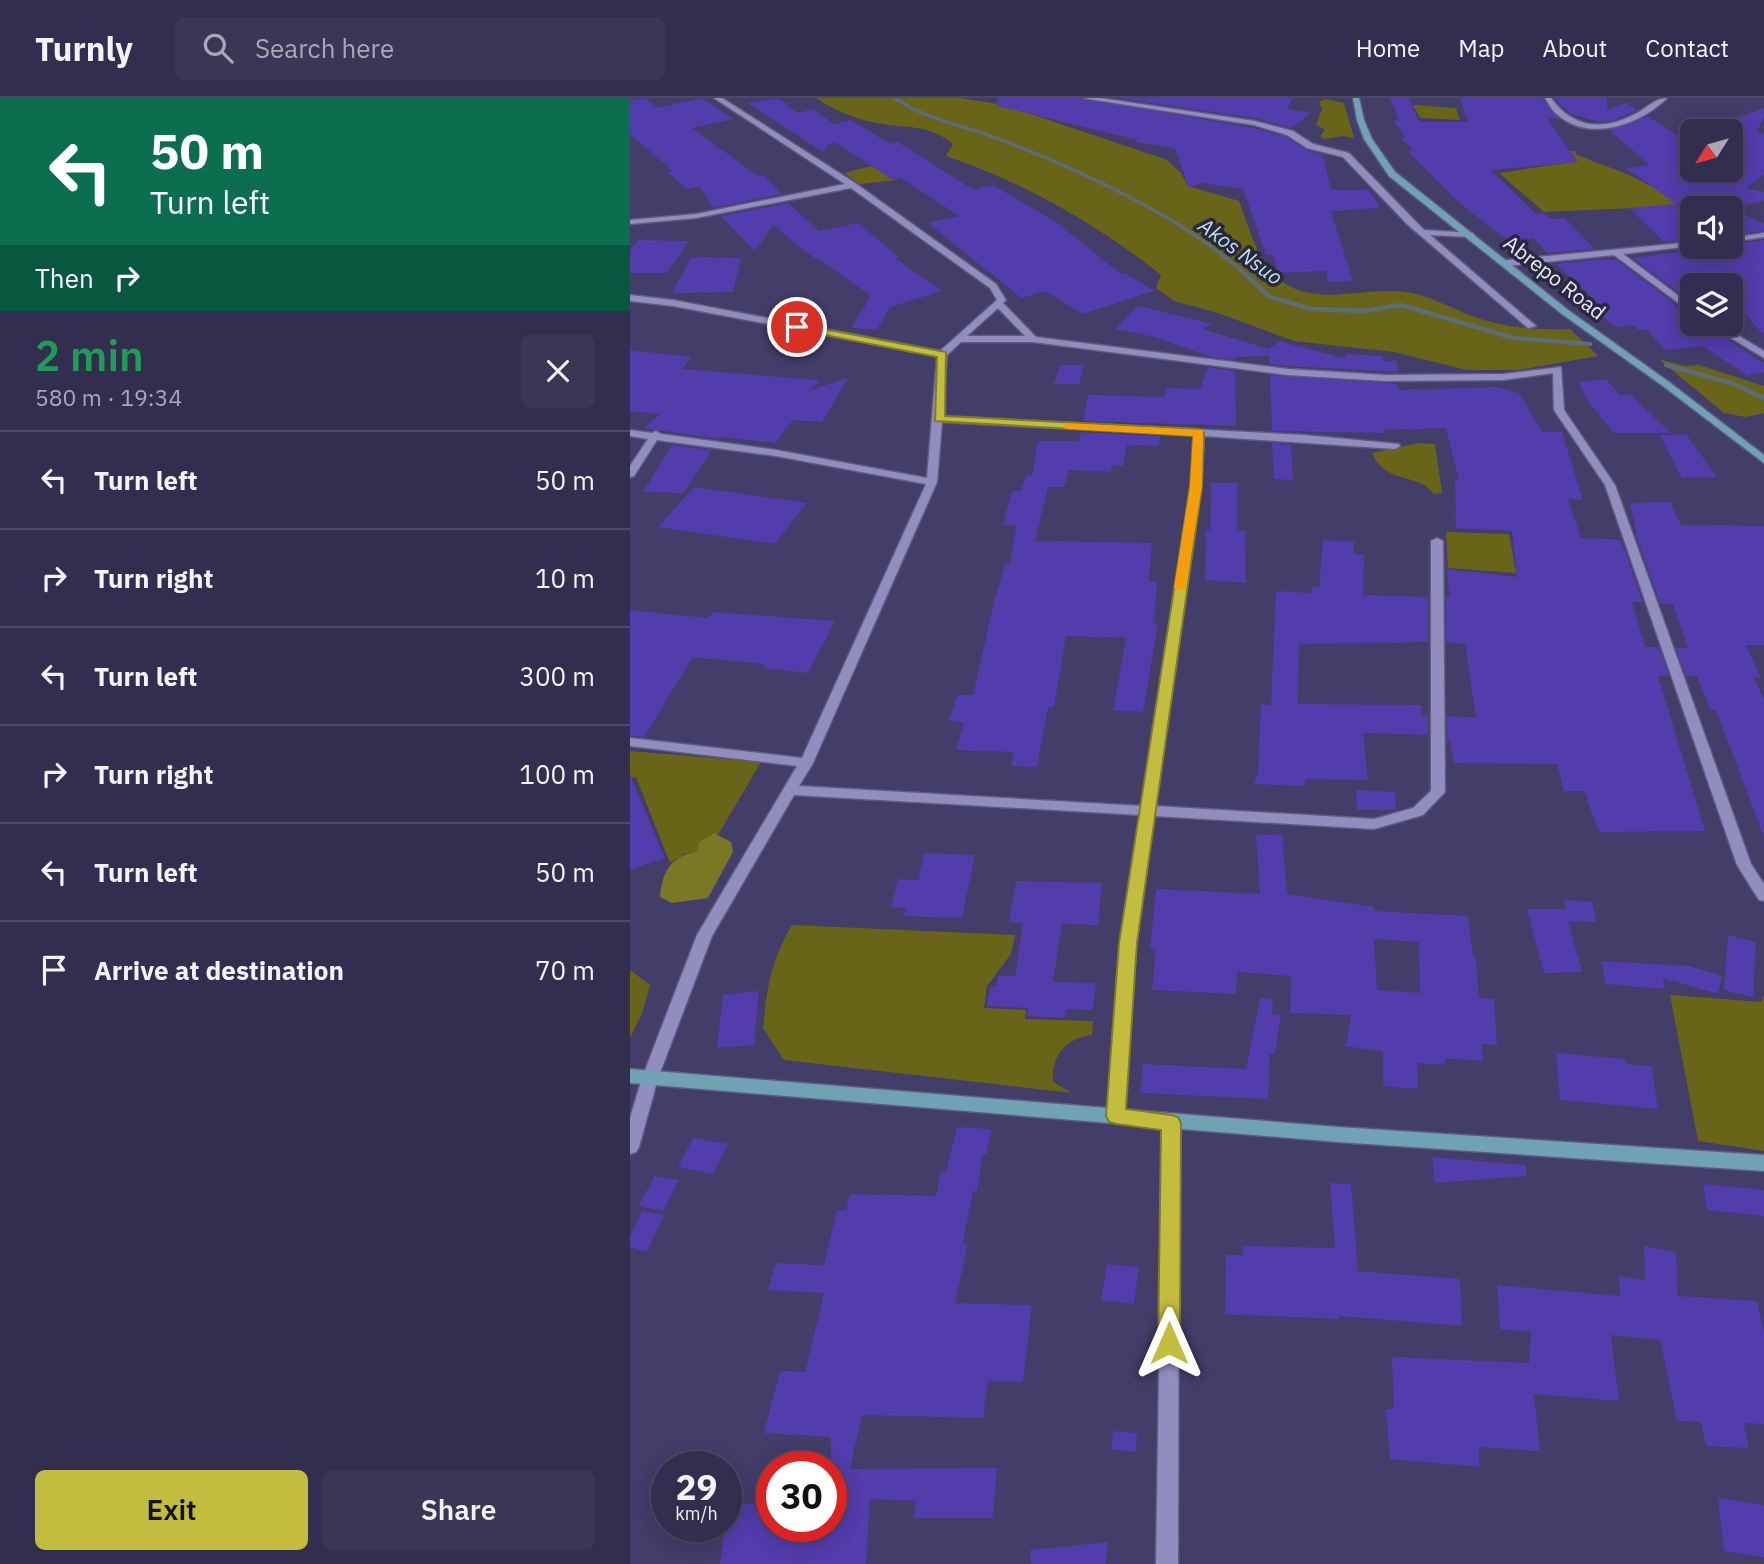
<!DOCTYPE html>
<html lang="en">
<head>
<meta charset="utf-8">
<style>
	body { margin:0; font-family:"IBM Plex Sans",sans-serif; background:#3a3656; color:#f1f3f6; height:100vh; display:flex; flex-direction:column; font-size:26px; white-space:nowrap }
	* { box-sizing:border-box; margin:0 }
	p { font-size:23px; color:#a8a8b7 }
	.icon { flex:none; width:38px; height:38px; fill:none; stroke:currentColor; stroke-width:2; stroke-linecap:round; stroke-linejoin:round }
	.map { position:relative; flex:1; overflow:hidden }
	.drawer { display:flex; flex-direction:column; background:#322e4f; width:630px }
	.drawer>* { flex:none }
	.hud { background:#0b6e4f; color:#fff; overflow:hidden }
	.needle { width:46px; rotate:233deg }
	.buttons { position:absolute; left:1050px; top:21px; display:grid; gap:14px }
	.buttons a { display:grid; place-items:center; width:63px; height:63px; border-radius:10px; background:#322e4f; box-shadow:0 4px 18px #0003,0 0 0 2px #4d4a66; font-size:35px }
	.speed { position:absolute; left:21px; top:1353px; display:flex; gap:14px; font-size:35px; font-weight:700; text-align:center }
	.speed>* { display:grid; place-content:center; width:91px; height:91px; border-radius:50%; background:#322e4f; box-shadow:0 4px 18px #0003,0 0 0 2px #4d4a66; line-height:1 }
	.speed small { font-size:18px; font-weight:400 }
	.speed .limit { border:10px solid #d22; background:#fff; color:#111 }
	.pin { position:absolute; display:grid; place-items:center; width:60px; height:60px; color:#fff; margin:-30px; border:4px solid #fff; border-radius:50%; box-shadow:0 2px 7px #0007 }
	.me { position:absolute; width:77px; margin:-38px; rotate:0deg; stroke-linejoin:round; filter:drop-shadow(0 0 5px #0008) }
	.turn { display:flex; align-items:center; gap:24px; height:147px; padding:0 35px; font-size:32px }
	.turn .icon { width:91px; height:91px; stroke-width:2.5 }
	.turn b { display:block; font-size:49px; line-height:60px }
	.then { display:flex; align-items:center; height:66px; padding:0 35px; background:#0003; gap:14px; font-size:26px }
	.round { display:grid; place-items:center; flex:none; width:74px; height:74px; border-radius:10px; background:#3a3656 }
	.head { display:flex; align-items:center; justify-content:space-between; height:119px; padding:0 35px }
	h1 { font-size:42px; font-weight:600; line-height:52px; color:#1e9e55 }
	.cta { display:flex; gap:14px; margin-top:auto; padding:14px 35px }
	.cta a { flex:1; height:80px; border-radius:10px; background:#c2bd3f; color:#111; font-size:28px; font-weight:600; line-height:80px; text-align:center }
	.cta a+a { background:#3a3656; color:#f1f3f6 }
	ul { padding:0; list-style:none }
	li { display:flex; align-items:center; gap:21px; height:98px; padding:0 35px; border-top:2px solid #4d4a66 }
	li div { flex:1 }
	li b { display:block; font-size:26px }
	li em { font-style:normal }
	header { display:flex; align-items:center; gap:42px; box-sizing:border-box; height:98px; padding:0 35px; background:#322e4f; border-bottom:2px solid #4d4a66 }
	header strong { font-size:33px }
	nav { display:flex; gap:38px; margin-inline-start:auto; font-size:24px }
	.search { width:490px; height:63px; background:#3a3656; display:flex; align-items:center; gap:18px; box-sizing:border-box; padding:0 24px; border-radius:10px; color:#a8a8b7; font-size:26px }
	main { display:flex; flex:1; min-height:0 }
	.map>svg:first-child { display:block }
</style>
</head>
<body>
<header>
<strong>Turnly</strong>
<div class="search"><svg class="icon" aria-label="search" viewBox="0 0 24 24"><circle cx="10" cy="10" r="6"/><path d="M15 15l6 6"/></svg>Search here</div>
<nav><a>Home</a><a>Map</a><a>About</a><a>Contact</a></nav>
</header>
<main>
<section class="drawer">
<div class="hud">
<div class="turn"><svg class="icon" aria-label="left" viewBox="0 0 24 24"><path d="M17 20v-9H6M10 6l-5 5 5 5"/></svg><div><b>50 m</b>Turn left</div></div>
<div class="then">Then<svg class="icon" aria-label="right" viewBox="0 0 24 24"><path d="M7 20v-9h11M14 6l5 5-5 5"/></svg></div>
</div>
<div class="head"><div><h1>2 min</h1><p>580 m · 19:34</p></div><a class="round"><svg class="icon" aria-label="close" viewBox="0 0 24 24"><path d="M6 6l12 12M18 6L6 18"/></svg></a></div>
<ul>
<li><svg class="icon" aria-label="left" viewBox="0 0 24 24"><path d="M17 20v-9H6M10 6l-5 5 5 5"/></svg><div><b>Turn left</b></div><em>50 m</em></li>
<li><svg class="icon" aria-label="right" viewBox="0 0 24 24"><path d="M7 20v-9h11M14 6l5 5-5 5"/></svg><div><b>Turn right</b></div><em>10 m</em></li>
<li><svg class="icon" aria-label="left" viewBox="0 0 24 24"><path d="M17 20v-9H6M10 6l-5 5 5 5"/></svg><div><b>Turn left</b></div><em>300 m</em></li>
<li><svg class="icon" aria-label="right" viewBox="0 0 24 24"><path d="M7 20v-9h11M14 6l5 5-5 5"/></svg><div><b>Turn right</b></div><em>100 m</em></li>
<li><svg class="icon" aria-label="left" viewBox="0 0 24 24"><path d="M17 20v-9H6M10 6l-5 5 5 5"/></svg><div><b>Turn left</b></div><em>50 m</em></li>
<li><svg class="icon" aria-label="arrive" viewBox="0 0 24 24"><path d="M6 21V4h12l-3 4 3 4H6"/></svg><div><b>Arrive at destination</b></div><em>70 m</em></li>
</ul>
<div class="cta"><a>Exit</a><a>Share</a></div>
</section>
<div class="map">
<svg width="1134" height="1466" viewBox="0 0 1134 1466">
	<rect width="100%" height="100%" fill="#423d69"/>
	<path fill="#686519" d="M186 0H330L374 7 537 62 551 75 558 88 609 103C620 132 628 168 654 185 690 208 735 189 775 194 800 197 822 211 845 219 876 230 906 232 940 231L968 258 889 272H837L764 254 664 243 588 215 544 203 526 190 531 177C467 126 393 84 316 58L323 46C298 26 282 31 252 26 230 23 205 13 186 0Z
		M695 1 714 5 724 40 714 38 694 41 690 38 695 32 686 27 692 11 689 4Z
		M783 7 826 10 830 22 790 20Z
		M886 53H945L947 57C971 67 995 73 1018 87L1037 84 1049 108 914 114 869 75 936 65Z
		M245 67 267 82 230 86 214 75Z
		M1029 261 1055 268 1069 267 1134 288V315L1115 319 1094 315Z
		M789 345 805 346 812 395 804 396C789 375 754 386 742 355Z
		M816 434 879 436 886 475 818 470Z
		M0 653 131 664 88 737 84 735 69 744 66 754 54 756 40 765 6 679 0 680Z
		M162 827 385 837 381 856 357 888 354 910 396 912 395 921 463 923 462 937C436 940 421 958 423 984L442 995 154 962 133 930C137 889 141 863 162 827Z
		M0 872 20 887 12 916 0 939Z
		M1040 897 1131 904 1134 897V1053L1068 1043Z"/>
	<path fill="#7a7725" d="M84 735 101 744 103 754 78 800 42 805 30 799C32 775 40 758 66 754L69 744Z"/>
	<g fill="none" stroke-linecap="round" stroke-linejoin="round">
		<path stroke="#5c6c79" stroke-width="3.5" d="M265 0C296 22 334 27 369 41 449 71 555 120 617 178"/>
		<path stroke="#5c6c79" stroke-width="4.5" d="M615 176 640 199 682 211 734 213 771 207 884 240 960 246
			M1036 267 1104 286 1134 300"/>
	</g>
	<path fill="#533cab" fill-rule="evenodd" d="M15 0 28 10 72 0 103 21 62 30 128 78 134 77 151 96 83 110 69 88 57 91 38 74 43 73 0 36V2Z
		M149 0 167 15 184 11 204 26 221 22 260 46 268 44 344 92 363 87 429 126 491 176 495 175 524 193 452 216 416 193 391 200 298 125 329 118 271 80 263 82 205 44 199 46 193 54 118 5Z
		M368 0H450L623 30 656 39 676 52 693 57 701 92H739L750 110 701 113 723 183 698 184 696 173 648 175 643 157H636L613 91 571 85 559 90 545 50 505 44 508 42 367 8Z
		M488 0H663L657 11 681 15 661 30 625 20Z
		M760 0H779L789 24H838L830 0H912L928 20H919V23L948 64 861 72 906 116 913 115 921 121 935 120 965 151 917 155 903 140 881 144 866 134 831 106 778 53 783 52 771 40 776 39 763 23H769Z
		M924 0H977V12L996 5 1007 12 984 22 969 24 941 16Z
		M1134 10V18L1127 33 1134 36V76L1116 90 1134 94V102L1107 110H1062V142L1034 144 999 110 1046 106 996 70 1020 67 979 32 1017 18 1052 40 1062 36V72H1101V33H1070Z
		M158 105 189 133 228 125 269 159 265 160 312 193 260 209 247 232 221 230 241 198 189 161H185L143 127 125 153 91 118Z
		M1101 110 1134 126V133L1101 137Z
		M8 142 60 143 36 175H0V152Z
		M1134 142V238L1101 198V187H1092L1088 183 1062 186V196L1052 197 1003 160Z
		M61 159 111 160 103 194 42 195Z
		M975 161 986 162 1036 199 1062 222V226H1067L1085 240 1094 239 1134 266V274L1118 278 1073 248 1036 252 1016 231 1009 232 1003 227 988 230 958 208 969 206 926 166Z
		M508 208 583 226 572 231 639 251 649 243 716 261V256L752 258 754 264 766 262 768 274 658 268 640 266 639 258 605 259V262L581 259 525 239 485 231Z
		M0 252 61 259 52 271 190 282 180 292 218 280 192 324 163 322 145 345 90 339 89 341 14 330 30 316 0 313Z
		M430 267H454L449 286H424Z
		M578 269 605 273 606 328 453 323 458 297 534 299 536 290 570 291Z
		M640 277 768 286V292L867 289 889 295 912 334H932L953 402 938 401 951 440 991 442 1013 504H1002L1015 549H1029L1039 578H1028L1075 733 969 734 954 693H934L927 666 824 665 820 643H817V618L846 620 835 546 816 544V499H820L816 471 887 479 882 433 826 430 825 382H829L816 330 755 332 756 335 642 333Z
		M976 281 990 297 1000 296 1041 335H983L954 297 949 284Z
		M451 334 530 338 529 348 497 347 493 368 482 367 481 374 439 372 434 389H418L405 443 522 445 519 483 527 484 524 525H528L513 614 483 612 496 540 436 538 424 609H418L407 669 381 668 384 654 326 652 334 624 319 623 327 597H343L365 500 375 466H380L386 428 373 427 382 393H391L396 377 402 378 408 343H449Z
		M1056 336 1087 379 1052 380 1030 337Z
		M642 345 661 347 663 382 644 381Z
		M42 347 82 352 53 395 13 394Z
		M581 385H607V433H615L616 485 575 482 576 432H580Z
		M64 389 177 405 145 446 28 429Z
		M1040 404 1051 427 1134 428V547H1116L1131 580H1124L1134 602V739L1086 612 1081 613 1067 578H1056L1046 550H1058L1043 506 1030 505 1008 443 1000 405Z
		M693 442 724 444V456H734L733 497 798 499V544L669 546 668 606 791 607 792 617H798V637L733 635 738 682 675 681V688L624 686 628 675 631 606 641 607 646 493 682 495 681 489H689Z
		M0 512 78 520 83 514 205 523 178 575 133 570 135 566 63 559 14 639 0 637Z
		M0 677 35 760 0 772Z
		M726 692 765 694 766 712H727Z
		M652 736 657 796 744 809V813L838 818 843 860H846L849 900 864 901 867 947 852 946 853 963 815 960V967L787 965 788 991 753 988V954L716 948 721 917 660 915 661 878 607 874 606 896 522 892 526 851H520L526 791 630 796 626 737ZM744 841 789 844 790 895 747 892Z
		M294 755 345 757 332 820 274 818 276 810 261 809 268 781 288 782Z
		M386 783 472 785 468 827 432 826 423 884 466 885 463 912 437 911 435 920 397 918 398 910 357 908 360 889H366L368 878H385L393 825 379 824Z
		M934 802 962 804 967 824 938 823 952 874 914 875 897 811H935L936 816Z
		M1098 837 1126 844 1123 899 1094 892Z
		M972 863 1059 868 1092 878 1088 896 1033 880 1035 891 975 886Z
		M129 893 124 947 87 950 93 897Z
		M630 900 643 901 642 916 651 917 645 956H640L638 1001 510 995 513 966 616 971Z
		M926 955 995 961 996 966 1022 968 1028 1011 930 1002Z
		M327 1029 362 1031 356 1056H353L347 1093H343L333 1145 338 1146 325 1205 402 1207 393 1284 358 1283 353 1320 232 1317 220 1371 367 1370 363 1420H284L286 1403 240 1401 236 1466H90L97 1408 142 1403V1428H201V1339L134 1335 150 1273 175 1274 194 1195 138 1192 146 1165 194 1167 207 1112H216L220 1096 306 1098 311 1073H316Z
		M63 1040 98 1046 83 1076 48 1069Z
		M802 1059 896 1067V1078L805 1085Z
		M25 1078 49 1082 33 1113 8 1108Z
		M700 1085 721 1086 728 1173 830 1181 832 1228 709 1218V1221L595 1216 596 1157H613L612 1148 705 1150Z
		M1073 1086 1134 1092V1118L1077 1112Z
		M12 1113 34 1117 17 1154 0 1149V1139Z
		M1014 1148 1046 1154 1048 1198 1127 1203 1134 1234V1326L1114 1325 1119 1350 1076 1348 1071 1324 1047 1323 1030 1242 981 1237 989 1303 904 1296 910 1353 849 1349V1369L760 1361 756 1311H764L762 1259 899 1265 901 1234 870 1231 867 1187 990 1198 989 1178 1015 1182Z
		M477 1166 509 1169 504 1206 471 1202Z
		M483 1333 507 1335 506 1354 481 1351Z
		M1088 1400 1134 1407V1459L1094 1453Z
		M478 1444 476 1466H401L400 1452Z"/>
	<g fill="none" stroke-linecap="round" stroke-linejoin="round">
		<g stroke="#5f5a7e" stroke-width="3">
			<path id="street" d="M84 0H92L225 85 366 186 376 202 373 205 406 239 658 271 755 277 874 276 931 269 934 312 985 387 1121 766 1134 786V803L1129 802 1107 767 975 387 924 312 923 275 874 282 755 283 658 277 403 244H331L317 257 312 318 674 337 769 346 770 348 765 351 574 338 571 388 525 708 744 721 783 710 801 693V443L807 440 813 443 815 694 793 717 744 731 524 718 506 845 494 1018 492 1023 486 1025 480 1023 478 1018 490 845 510 717 164 697 82 838 28 980 9 1049 6 1054 0 1056V1020L12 980 67 837 167 668 0 648V640L172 660 296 386 146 358 27 342 4 378 0 379V368L18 341 0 338V332L22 335 26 333 31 336 146 352 297 380 307 258 43 208 0 203V197L43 202 310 253 367 202 360 190 221 90 66 120 0 126V122L66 116 215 86ZM368 210 395 238H337ZM312 324 564 337 561 388 512 708 169 688 183 665 307 384Z
				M453 0H470L625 23 663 33 683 46 719 55 794 132 843 135 844 137 840 139 800 137 906 228 898 230 777 126 713 59 677 50 657 37 624 27Z
				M915 0H921C944 32 976 33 1009 14 1018 9 1026 0 1037 0 1011 26 960 45 928 17 922 13 919 6 915 0Z
				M1134 135V139L1101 144V140Z
				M1062 144V148L993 156 1062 208V215L984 157 877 168 873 165 877 162Z
				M1078 226H1089L1134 253V260Z
				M541 1018 547 1020 549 1025 548 1466H526L533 1025 535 1020Z"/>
		</g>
		<g stroke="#5f5a7e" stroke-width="3">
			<path id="secondary" d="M723 0H729L734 22 742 41 765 74 938 212 1039 284 1134 357V365L1033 288 932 216 759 78 734 41 727 22Z
				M0 971 708 1029 1134 1057V1073L708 1044 0 985Z"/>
		</g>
		<use href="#street" fill="#918ebf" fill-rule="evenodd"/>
		<use href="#secondary" fill="#70a2b5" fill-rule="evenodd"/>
	</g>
	<path fill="#c2bd3f" stroke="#7e7b29" stroke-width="2" d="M167 226 316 254 315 318 569 331 574 335 572 388 507 845 496 1011 541 1017 548 1019 551 1025 550 1245 547 1253 539 1256 531 1253 528 1245 531 1032 486 1026 479 1024 476 1018 489 845 560 388 563 338 305 323 307 259 164 231V227Z"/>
	<path fill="#f59e0b" d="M434 325 573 332 572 388 555 493 544 490 560 388 563 338 438 331 434 330Z"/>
	<g text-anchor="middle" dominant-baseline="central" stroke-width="7" stroke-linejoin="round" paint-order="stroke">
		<g font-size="21" font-style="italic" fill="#bfe0ef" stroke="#29283c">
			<text transform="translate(611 153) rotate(36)">Akos Nsuo</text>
		</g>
		<g font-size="21" fill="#e9e9fe" stroke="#29283c">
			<text transform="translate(925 179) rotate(38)">Abrepo Road</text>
		</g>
	</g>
</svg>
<div class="buttons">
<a><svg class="needle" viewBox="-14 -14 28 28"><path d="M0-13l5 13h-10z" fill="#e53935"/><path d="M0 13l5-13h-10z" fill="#a8a8b7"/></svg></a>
<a><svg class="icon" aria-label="sound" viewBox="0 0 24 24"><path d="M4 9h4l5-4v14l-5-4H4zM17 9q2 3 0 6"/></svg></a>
<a><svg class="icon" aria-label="layers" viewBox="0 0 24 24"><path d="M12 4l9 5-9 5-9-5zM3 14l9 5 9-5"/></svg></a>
</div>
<div class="speed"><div>29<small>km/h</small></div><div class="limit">30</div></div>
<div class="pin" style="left:167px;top:229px;background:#d93025"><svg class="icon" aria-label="arrive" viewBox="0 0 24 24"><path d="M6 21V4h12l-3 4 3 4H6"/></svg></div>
<svg class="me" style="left:539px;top:1245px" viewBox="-20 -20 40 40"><path d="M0-17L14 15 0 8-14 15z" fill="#c2bd3f" stroke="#fff" stroke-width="4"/></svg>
</div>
</main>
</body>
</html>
